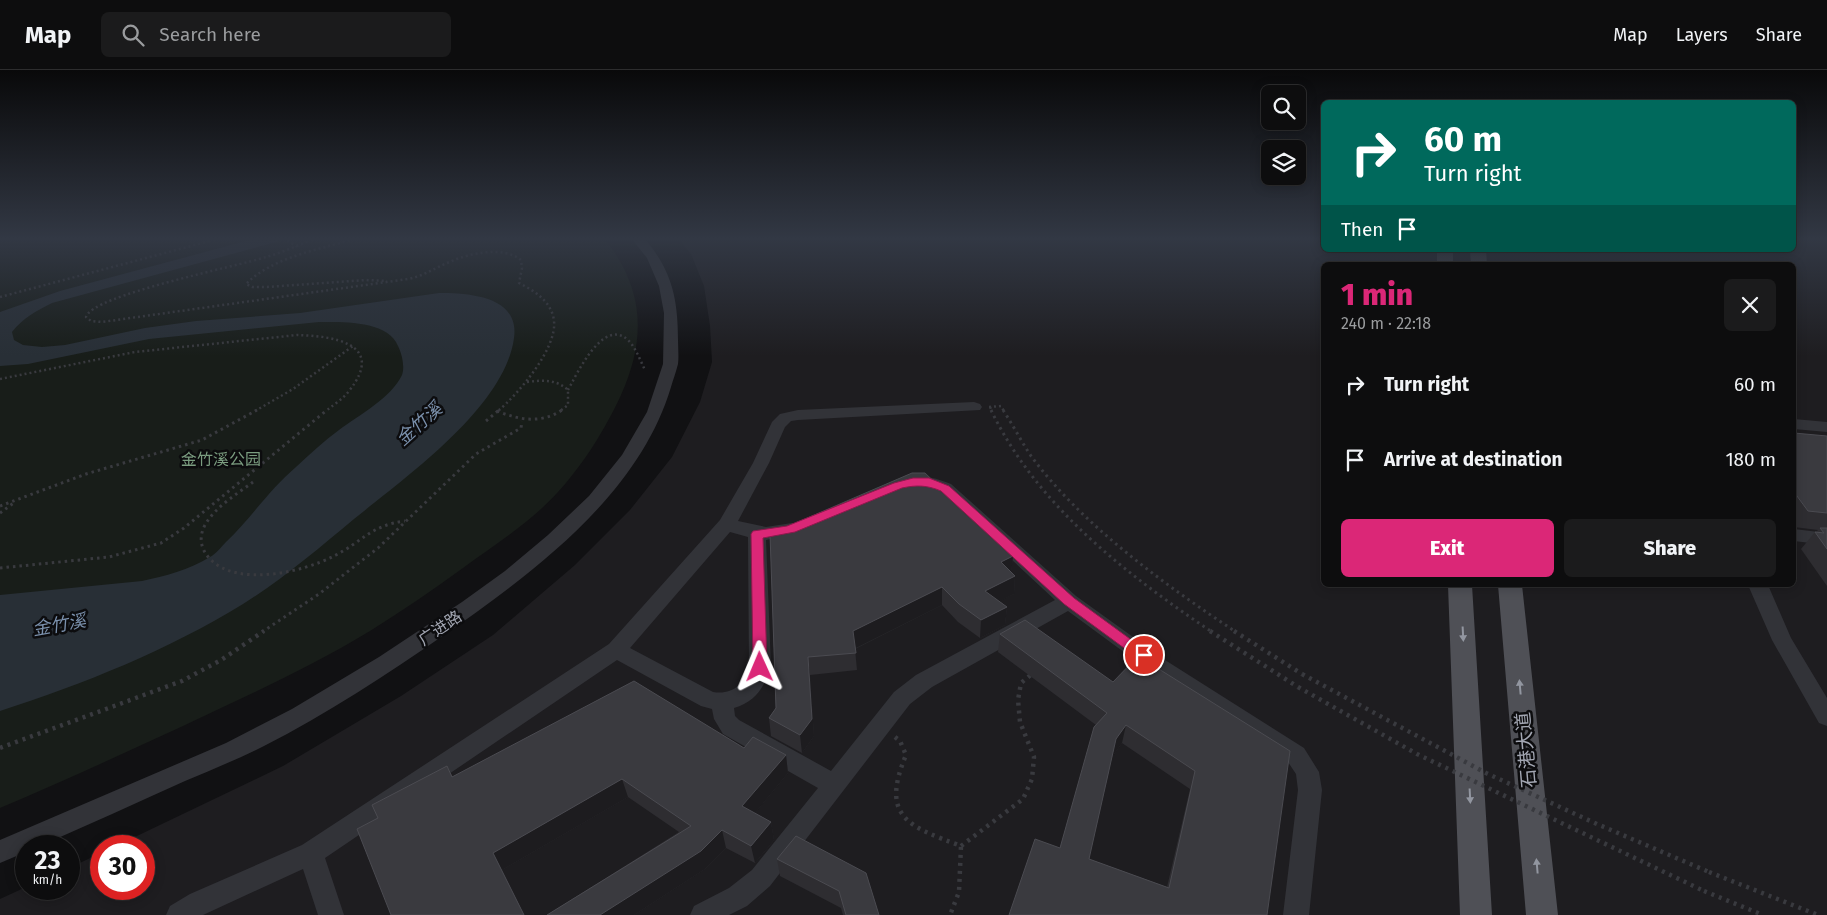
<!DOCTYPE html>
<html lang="en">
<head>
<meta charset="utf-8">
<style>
	body { margin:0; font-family:"Fira Sans","Noto Sans SC",sans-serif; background:#1b1b1c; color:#f1f3f6; height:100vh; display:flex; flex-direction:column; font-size:19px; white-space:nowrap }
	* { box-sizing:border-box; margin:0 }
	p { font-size:16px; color:#9a9c9e }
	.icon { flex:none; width:28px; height:28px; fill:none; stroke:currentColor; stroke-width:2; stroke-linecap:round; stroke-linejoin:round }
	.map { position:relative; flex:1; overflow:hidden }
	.drawer { position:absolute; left:1321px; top:192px; width:475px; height:325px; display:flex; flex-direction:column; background:#0d0d0e; border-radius:8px; box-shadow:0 2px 12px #0003,0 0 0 1px #2d2d2e }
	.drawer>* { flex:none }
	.banner { position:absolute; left:1321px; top:30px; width:475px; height:152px; border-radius:8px; box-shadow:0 2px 12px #0003,0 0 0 1px #2d2d2e; background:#00695c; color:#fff; overflow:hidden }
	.tools { position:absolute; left:1261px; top:15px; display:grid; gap:10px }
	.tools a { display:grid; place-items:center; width:45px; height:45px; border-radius:8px; background:#0d0d0e; box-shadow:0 2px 12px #0003,0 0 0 1px #2d2d2e; font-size:25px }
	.speed { position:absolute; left:15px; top:765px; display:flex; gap:10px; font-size:25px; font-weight:700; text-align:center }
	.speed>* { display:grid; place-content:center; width:65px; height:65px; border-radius:50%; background:#0d0d0e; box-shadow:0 2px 12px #0003,0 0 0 1px #2d2d2e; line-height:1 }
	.speed small { font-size:12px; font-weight:400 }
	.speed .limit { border:8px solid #d22; background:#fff; color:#111 }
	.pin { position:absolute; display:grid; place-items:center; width:42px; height:42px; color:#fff; margin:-21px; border:2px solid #fff; border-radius:50%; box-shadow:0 1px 5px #0007 }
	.me { position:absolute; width:55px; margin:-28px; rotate:359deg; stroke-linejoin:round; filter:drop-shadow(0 0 4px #0008) }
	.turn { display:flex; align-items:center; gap:18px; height:105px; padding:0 20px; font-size:22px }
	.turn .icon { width:65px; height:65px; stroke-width:2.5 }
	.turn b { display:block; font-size:35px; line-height:42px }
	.then { display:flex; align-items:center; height:48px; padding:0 20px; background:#0003; gap:10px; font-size:19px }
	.round { display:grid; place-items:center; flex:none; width:52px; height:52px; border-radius:8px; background:#1b1b1c }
	.overview { display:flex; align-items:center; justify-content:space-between; height:85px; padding:0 20px }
	h1 { font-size:30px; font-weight:800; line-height:38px; color:#db2777 }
	.primary-button { display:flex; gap:10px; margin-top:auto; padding:10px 20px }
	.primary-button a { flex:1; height:58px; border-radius:8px; background:#db2777; color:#fff; font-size:20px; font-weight:800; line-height:58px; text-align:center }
	.primary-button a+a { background:#1b1b1c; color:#f1f3f6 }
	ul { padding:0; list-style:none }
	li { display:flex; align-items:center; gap:15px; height:75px; padding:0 20px }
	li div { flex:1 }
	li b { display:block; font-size:19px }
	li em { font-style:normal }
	header { display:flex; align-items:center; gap:30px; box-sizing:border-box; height:70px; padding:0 25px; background:#0d0d0e; border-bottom:1px solid #2d2d2e }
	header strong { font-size:24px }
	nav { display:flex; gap:28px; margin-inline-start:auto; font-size:18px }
	.search { width:350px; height:45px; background:#1b1b1c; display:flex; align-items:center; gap:12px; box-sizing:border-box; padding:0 18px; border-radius:8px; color:#9a9c9e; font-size:19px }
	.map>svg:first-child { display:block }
</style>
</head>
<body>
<header>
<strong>Map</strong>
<div class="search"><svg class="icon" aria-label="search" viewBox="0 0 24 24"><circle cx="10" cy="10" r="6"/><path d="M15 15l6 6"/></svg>Search here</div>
<nav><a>Map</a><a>Layers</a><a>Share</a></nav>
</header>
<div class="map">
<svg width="1827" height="845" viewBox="0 0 1827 845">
	<rect width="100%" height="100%" fill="#111113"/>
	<path fill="#1e1d20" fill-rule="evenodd" d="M678 168H1324V180H1794V168H1827V845H0V829L26 817V819H69V798L101 783V819H144V776H116L283 696 401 626 493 565 575 495 630 440 672 387 700 332 712 292 710 256 704 216 691 184ZM1324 195H1794V515H1324Z"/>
	<path fill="#181d19" d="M0 168H604C644 218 647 267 621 325 602 366 575 408 541 439 517 461 489 479 463 498 433 520 402 541 370 561 311 597 246 626 183 656 122 684 62 712 0 738Z"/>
	<path fill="#282f36" d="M257 168H291L52 233C36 241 23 248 12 262L14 270 23 275 42 277 65 275 145 258 196 251 300 243 439 223C469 223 520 226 514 268 505 337 406 407 354 449 318 479 283 509 243 534 168 580 84 614 0 641V525L142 511C165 506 189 500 210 487 216 484 221 477 226 472 251 448 270 419 296 397 310 384 324 371 339 360 358 346 392 327 402 305 405 297 402 284 398 276 388 250 341 252 319 252L149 269 28 294 0 296V242L60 221Z"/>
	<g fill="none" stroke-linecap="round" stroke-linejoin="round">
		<path stroke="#393a3f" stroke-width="2.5" stroke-dasharray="2 3" stroke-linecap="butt" d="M283 168 298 177
			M317 168C300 174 284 182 266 187 239 196 92 225 86 247L91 251 102 252 408 209C424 206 436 197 452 191 470 183 504 176 521 190L522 198 519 213C535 221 552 232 554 251 557 279 518 324 498 341
			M359 168C324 178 272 187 246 214L252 217H267L366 210 387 211
			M0 227 221 168
			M0 309 135 282 297 265C332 266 387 273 349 321 343 329 333 335 326 341
			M527 312C542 310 556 309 568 320V335L560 341
			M568 320C577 304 603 247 628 270 636 278 640 290 645 300
			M989 337 1001 336 1004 341
			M990 337 992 341
			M255 341 293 319 353 276"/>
		<path stroke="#393a3f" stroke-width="3" stroke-dasharray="2.5 4" stroke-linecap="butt" d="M991 340C1037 436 1126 504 1212 562
			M1003 340C1013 355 1021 371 1031 386 1082 455 1165 515 1236 562
			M497 341C519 350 541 354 562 340
			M486 351 499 340
			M253 412C237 424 215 437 205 455 198 468 201 480 211 490 239 517 303 502 334 486 362 472 371 455 405 451
			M0 436 86 404 202 370 257 340
			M0 443 15 432
			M0 498 109 487 161 473 184 458 327 340
			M262 562 319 524 378 478 476 384 521 358 522 351"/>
		<path stroke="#393a3f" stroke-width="4.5" stroke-dasharray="3 5" stroke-linecap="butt" d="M1210 561 1298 617
			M1234 561 1302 604
			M895 667 900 671 906 685C880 747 908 756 961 776L959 822 950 845
			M0 678 182 611 221 590 264 561
			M961 776 1023 729 1032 709 1034 687 1020 652 1018 630 1021 613 1033 603
			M1709 802 1818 845
			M1704 821 1763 845"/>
		<path fill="#323338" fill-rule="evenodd" d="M631 168H644C672 200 678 229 678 270 678 278 679 286 678 294 676 302 673 310 671 317 639 425 533 503 444 565 386 605 327 644 264 676 238 689 211 700 185 711 136 733 88 755 40 776H26V782L0 793V770L226 673 292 639 379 587 462 532 505 501 548 465 589 426 622 385 647 342 663 294 664 243 659 216 647 188Z
			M974 332 980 334 982 337 980 340 798 350 791 351 785 357 769 393 738 451 766 457 792 453 798 455 801 459 798 463 766 470 771 597C764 618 755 632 734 638L735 646 739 650 831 701 894 622 916 605 1055 530 939 422 927 418 910 416 907 412 910 408C925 404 937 409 951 414L1076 526 1165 590 1304 678 1319 702 1322 720 1309 845H1283L1298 720 1296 704 1288 692 1151 602 1068 541 932 617 910 634 770 816 747 836 729 845H690L694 836 729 818 752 800 818 718 723 664 714 649 712 639 701 636 617 590 325 788 344 845H318L303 799 203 845H166L170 836 190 824 302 775 609 574 720 450 753 393 772 352 780 344 798 340ZM730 462 748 467 749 597C744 615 732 625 713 622L630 578Z
			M1794 349 1827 352V362L1794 359Z
			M1794 459 1827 463V475L1794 471Z
			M1748 515H1768L1791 568 1827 628V656L1819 653 1772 570Z"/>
		<path fill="#4f5056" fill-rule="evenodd" d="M1437 180H1453V195H1437Z
			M1470 180H1486L1487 195H1471Z
			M1448 515H1472L1492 845H1460Z
			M1498 515H1522L1558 845H1526Z"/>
		<path stroke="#393a3f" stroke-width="4.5" stroke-dasharray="3 5" stroke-linecap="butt" d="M1302 604 1486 703 1597 754 1709 802
			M1298 617 1417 684 1704 821"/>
	</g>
	<path fill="#2e2d31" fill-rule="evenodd" d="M1794 363 1827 366V516L1801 479 1815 462H1816L1818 460 1794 457Z
		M770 464 1013 486 1011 502 1015 506 1014 524 999 531 1007 537 1005 555 980 568 958 552 942 535 855 579 857 600 810 605 814 666 802 683 771 666 769 648 776 638Z
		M1000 564 1113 612 1138 586 1267 845H1009L1060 778 1096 655 998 582ZM1122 673 1190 719 1167 817 1089 789 1112 687Z
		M744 678 786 685 788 703 755 743 771 752 774 770 755 793 726 778 705 799 634 845H547L679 762 628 727 502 800 524 845H391L447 696 453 707Z
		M796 766 879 845H843L841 838 780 806 777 789Z"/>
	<path fill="#1d1c1f" d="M1013 486 1011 504 1001 492Z
		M1015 506 1014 524 984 539 985 521Z
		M942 517V535L854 579 853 561Z
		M1007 537 1005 555 980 568 981 550Z
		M808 587 810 605 814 666 802 683 800 665Z
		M1126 655 1122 673 1112 687 1116 669Z
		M786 685 788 703 746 754 742 736Z
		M622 709 628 727 502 800 524 845 493 783Z
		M771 752 774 770 755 793 751 776Z
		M722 760 726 778 705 799 634 845H600Z"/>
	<path fill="#3a3a3f" stroke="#4b4b51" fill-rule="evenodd" d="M1794 363 1827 366V443L1808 441 1794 422Z
		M912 403H925L1013 486 1001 492 1015 506 985 521 1007 537 981 550 959 534 942 517 853 561 856 583 808 587 812 649 800 665 769 648 776 638 770 464Z
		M1820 458H1827V479L1815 462 1824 463Z
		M1025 550 1113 612 1138 586 1290 681 1267 845H1009L1035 769 1060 778 1094 657 1107 643 1000 564ZM1126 655 1195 701 1169 818 1089 789 1116 669Z
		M634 611 744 678 753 667 786 685 742 736 771 752 751 776 722 760 701 781 600 845H547L691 756 622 709 493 783 524 845H391L357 759 378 748 372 735 447 696 452 707Z
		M796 766 866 803 879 845H846L839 821 777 789Z"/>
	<defs><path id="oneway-solid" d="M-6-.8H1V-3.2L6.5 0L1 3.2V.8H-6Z" transform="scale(1.25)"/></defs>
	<g fill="#9296a0">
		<use href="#oneway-solid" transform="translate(1463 564) rotate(87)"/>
		<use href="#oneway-solid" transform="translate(1520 617) rotate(-95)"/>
		<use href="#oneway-solid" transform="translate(1470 726) rotate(87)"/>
		<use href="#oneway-solid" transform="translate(1537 796) rotate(-95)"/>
	</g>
	<linearGradient id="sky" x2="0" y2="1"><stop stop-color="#09090a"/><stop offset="0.59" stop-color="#323844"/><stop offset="1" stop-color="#323844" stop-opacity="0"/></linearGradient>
	<rect width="1827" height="286" fill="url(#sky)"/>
	<path fill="#db2777" stroke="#8e194d" d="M913 408H929L949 416 1074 528 1148 582 1150 585 1148 589 1144 591 1139 589 1064 534 941 421C927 415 916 415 902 418L795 462 763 468 767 597 765 601 760 603 755 601 753 597 751 464 753 461 787 456 894 413Z"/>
	<g text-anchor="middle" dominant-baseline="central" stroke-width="5" stroke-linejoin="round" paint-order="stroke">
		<g font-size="16" fill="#7b9d80" stroke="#0c0c0e">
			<text x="221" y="389">金竹溪公园</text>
		</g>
		<g font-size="16" fill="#a3a7b3" stroke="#0c0c0e">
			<text transform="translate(440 558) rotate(-34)">广进路</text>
		</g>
		<g font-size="18" font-style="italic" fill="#7b91ad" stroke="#0c0c0e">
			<text transform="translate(419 354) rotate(-42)">金竹溪</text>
			<text transform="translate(59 555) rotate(-10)">金竹溪</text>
		</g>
		<g font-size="19" fill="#a3a7b3" stroke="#0c0c0e">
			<text transform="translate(1526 680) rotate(-95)">石港大道</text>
		</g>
	</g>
</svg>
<div class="tools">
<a><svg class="icon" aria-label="search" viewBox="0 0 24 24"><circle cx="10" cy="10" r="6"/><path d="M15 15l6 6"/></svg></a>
<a><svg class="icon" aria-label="layers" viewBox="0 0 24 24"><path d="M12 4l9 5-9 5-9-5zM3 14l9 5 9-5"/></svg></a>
</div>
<div class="speed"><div>23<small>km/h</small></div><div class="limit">30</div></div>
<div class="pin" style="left:1144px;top:585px;background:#d93025"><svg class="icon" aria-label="arrive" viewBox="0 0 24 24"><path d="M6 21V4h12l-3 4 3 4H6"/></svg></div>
<svg class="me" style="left:760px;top:597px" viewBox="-20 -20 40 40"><path d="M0-17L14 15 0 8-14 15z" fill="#db2777" stroke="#fff" stroke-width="4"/></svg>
<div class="banner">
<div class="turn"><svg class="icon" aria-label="right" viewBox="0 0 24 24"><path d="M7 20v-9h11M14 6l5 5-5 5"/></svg><div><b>60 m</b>Turn right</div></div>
<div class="then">Then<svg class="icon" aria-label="arrive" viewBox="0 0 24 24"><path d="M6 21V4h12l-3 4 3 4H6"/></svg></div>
</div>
<section class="drawer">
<div class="overview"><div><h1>1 min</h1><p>240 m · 22:18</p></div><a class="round"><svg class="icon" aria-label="close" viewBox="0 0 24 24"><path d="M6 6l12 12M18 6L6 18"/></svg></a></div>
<ul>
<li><svg class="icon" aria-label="right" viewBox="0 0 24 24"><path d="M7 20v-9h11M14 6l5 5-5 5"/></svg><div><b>Turn right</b></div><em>60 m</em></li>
<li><svg class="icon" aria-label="arrive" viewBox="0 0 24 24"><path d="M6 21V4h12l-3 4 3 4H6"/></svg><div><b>Arrive at destination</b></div><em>180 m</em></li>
</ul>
<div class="primary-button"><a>Exit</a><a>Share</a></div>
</section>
</div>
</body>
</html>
